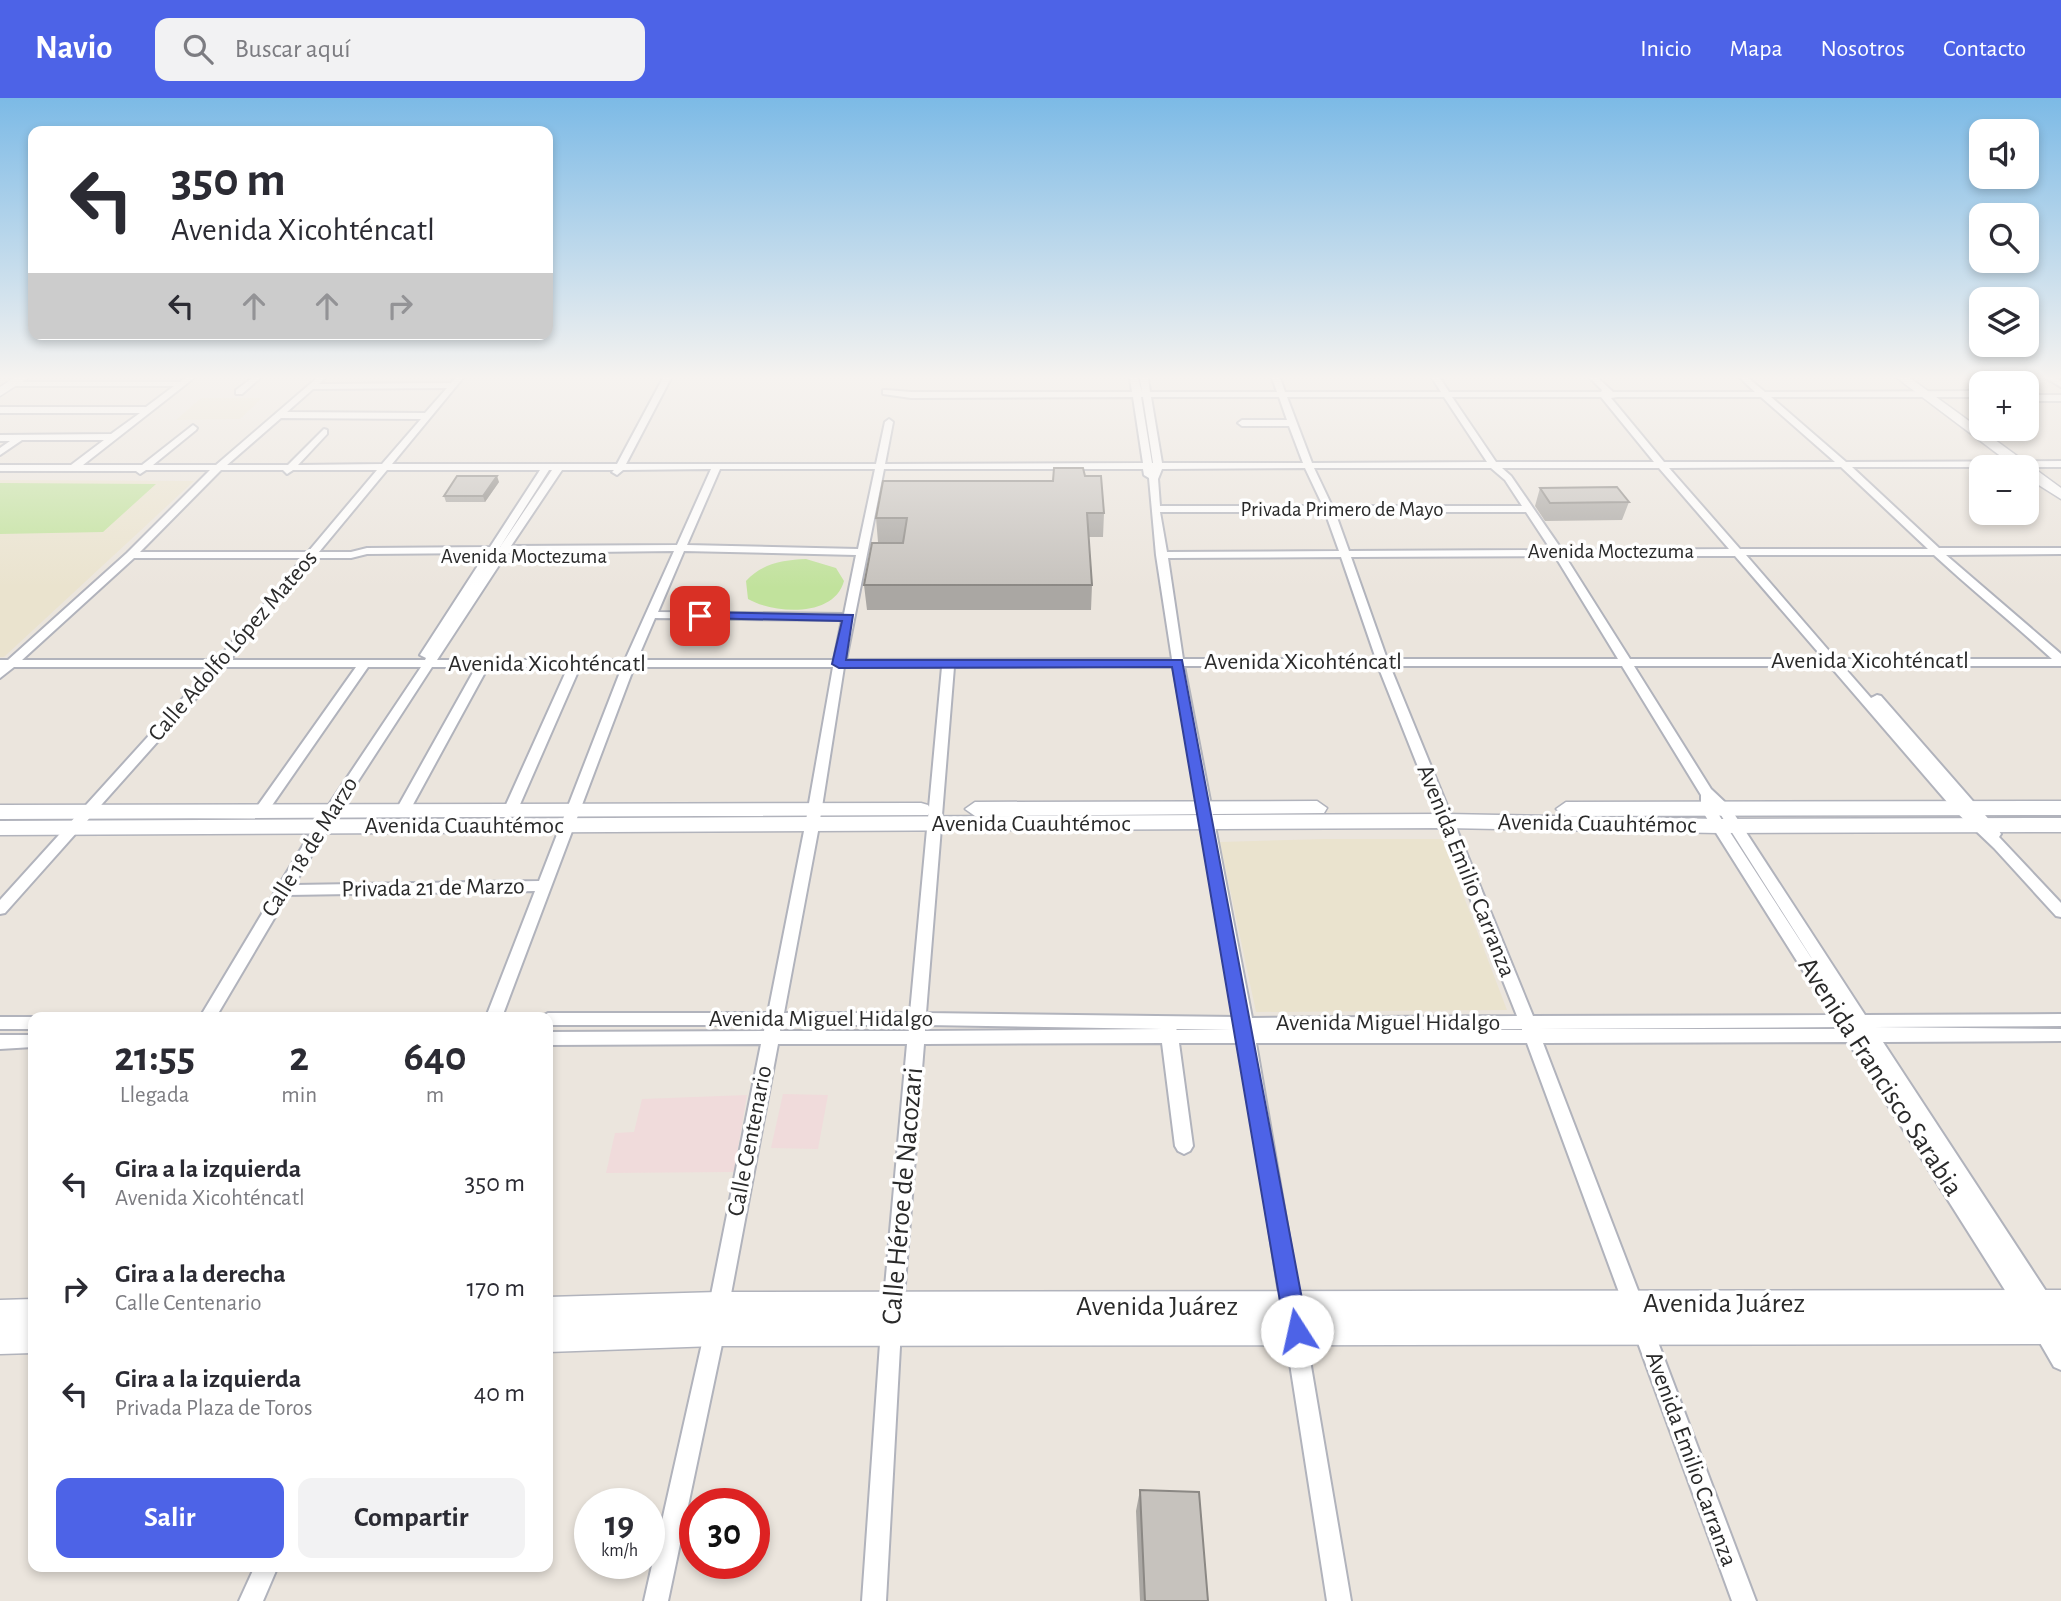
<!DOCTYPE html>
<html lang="es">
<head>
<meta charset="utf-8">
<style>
	body { margin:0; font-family:"Alegreya Sans",sans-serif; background:#f2f2f3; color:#2b2b33; height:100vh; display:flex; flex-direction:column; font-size:26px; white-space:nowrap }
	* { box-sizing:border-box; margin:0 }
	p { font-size:23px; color:#7c7c81 }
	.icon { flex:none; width:38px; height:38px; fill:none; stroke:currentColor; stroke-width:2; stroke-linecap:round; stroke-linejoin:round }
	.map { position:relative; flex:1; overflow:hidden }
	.side { position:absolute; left:28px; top:914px; width:525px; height:560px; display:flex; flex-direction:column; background:#fff; border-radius:14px; box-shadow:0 4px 10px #0003 }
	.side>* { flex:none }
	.top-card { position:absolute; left:28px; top:28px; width:525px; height:214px; border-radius:14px; box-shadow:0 4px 10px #0003; background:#fff; color:#2b2b33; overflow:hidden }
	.tools { position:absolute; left:1969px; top:21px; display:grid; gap:14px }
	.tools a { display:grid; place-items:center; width:70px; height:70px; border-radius:14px; background:#fff; box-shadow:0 4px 10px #0003; font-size:35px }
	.speed { position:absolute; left:574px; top:1390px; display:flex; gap:14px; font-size:35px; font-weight:700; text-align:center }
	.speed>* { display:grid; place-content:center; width:91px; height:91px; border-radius:50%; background:#fff; box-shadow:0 4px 10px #0003; line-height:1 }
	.speed small { font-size:18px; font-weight:400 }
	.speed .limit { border:10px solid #d22; background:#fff; color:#111 }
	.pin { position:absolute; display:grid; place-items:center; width:60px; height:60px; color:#fff; margin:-30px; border-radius:14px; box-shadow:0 4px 10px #0006 }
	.me { position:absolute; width:77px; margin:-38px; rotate:350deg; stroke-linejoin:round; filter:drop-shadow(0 0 5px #0008) }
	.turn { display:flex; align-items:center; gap:24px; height:147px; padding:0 28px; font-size:32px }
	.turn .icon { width:91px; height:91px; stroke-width:2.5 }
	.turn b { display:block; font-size:49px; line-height:60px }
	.lanes { display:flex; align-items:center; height:66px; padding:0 28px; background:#0003; justify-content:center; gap:35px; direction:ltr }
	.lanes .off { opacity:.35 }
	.eta { display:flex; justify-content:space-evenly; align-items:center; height:119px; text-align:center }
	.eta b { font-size:42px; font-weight:600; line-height:49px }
	.action { display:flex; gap:14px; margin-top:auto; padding:14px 28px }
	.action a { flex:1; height:80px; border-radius:14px; background:#4d63e7; color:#fff; font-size:28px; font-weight:600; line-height:80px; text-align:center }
	.action a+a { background:#f2f2f3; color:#2b2b33 }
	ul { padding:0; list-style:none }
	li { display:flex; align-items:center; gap:21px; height:105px; padding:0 28px }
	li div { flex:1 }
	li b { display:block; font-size:26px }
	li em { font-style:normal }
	header { display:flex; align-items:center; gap:42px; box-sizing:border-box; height:98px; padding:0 35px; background:#4d63e7; color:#fff }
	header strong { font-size:33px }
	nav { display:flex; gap:38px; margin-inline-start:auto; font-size:24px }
	.search { width:490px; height:63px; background:#f2f2f3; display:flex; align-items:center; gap:18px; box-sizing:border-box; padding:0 24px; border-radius:14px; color:#7c7c81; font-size:26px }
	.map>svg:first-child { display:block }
</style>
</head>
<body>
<header>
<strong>Navio</strong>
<div class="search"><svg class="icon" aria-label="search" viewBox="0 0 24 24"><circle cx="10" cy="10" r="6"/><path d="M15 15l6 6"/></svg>Buscar aquí</div>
<nav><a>Inicio</a><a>Mapa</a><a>Nosotros</a><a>Contacto</a></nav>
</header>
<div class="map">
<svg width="2061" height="1503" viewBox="0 0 2061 1503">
	<rect width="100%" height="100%" fill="#ebe5dd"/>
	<path fill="#eae3ce" d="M201 300H262L240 321 176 322Z
		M0 382 194 383 4 559H0Z
		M1325 741H1442L1507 912 1256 914 1220 744Z"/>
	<path fill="#f0dbdb" d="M783 996 828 997 818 1051 771 1050Z
		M747 997 734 1074 606 1075 615 1035 634 1034 642 1001Z"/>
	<path fill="#c1e29c" d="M0 385 156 386 103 434 0 436Z
		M806 461 836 470 844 483C834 520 774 516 748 501L746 483C762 465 784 462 806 461Z"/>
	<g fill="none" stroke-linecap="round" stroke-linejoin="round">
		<g stroke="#b1b3bc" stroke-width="4">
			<path id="minor" d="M185 280H194L83 367H142L193 327 197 330 196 332 153 367H216L317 280H325L319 286 451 285 455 280H463L392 366H617L663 280H671L626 366H876L885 324 889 321 893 324 885 366 1143 365 1133 299 911 300 883 296V292H886L911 294H1132L1130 280H1138L1142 294 1140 280H1148L1150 294H1277L1272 280H1280L1285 294H1441L1432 280H1440L1449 294H1601L1602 292 1590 280H1598L1613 294H1755L1740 280H1748L1765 294 1981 293V299H1771L1846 364 2061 363V369H1852L1939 450H2061V456L1946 457 2061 556V568H1843L1871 600 1877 597 1881 598 1999 733 2001 736 1999 739 2061 805V819L2056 818 1994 750 1954 712 1830 568H1634L1711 691 1729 708 1865 917 2061 916V928L1873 929 2061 931V943L1883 944 2061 1216V1272L2054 1269 2032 1231 2035 1224 2042 1221 2036 1212 2034 1216 2027 1218 2020 1216 1848 944 1543 945 1644 1208 1641 1215 1634 1217 1627 1215 1624 1208 1527 945H1256L1351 1503H1327L1240 945H1179L1193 1048 1190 1053 1184 1056 1178 1053 1175 1048 1162 945 924 946 903 1211 900 1218 893 1220 886 1218 883 1211 907 946H778L728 1212 725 1219 718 1221 711 1219 708 1212 761 946 548 947V934L764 933 765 927H548V919H541L548 915H768L805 728 833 569H634L502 919H486L535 793 288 797 216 919H200L275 794 276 788 279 787 316 726 421 569H368L266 716H256L254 713 256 710 356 569H224L5 815 0 816V802L211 569H14L0 580V562H8L127 455 210 372H146L140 376 136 373H0V367H71L104 342H22L0 357V350L10 343H0V337L111 336 140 315H0V309H146L174 288H12L8 286 12 284H180ZM447 290 425 315 287 314 313 291ZM1141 299H1143L1153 365H1152ZM1151 299H1279L1287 322H1242L1238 325 1242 328H1289L1303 365H1162ZM1287 299H1444L1487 364 1312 365ZM1452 299H1601L1654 364H1496ZM1617 299H1761L1835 364H1664L1611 300ZM281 320 421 321 382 366 298 367 327 336V332L324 331 288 367H227ZM1841 369 1928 451H1740L1669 370ZM1305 370 1323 408H1160L1158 381 1162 371ZM1314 370H1491L1505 382 1522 408H1332ZM1502 370H1659L1729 451 1562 452 1511 378ZM711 371 677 447 511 448 562 372H614L612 374 617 377 623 372ZM720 371H875L858 451 687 447ZM884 371H1143L1144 377 1149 380 1156 457 1172 561 846 562ZM221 372H283L287 376 293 372H377L308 454H140ZM387 372H540L490 449 367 450 351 454H319ZM549 372H552L500 449ZM1160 414H1325L1339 453 1167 454ZM1335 414H1526L1551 452 1349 453ZM674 453 625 562H437L507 455ZM684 453 856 457 844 516 658 514ZM486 455 420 557 426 560 425 562H230L314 460H351L367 456ZM1746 457H1934C1973 493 2013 525 2052 561H1836ZM1555 458 1618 561H1387L1351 459ZM1565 458H1735L1824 561H1630ZM1341 459 1376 561H1183L1168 460ZM134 460H303L217 562H22ZM655 520 842 522 834 562H637ZM1173 568 1236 919 926 915 954 569ZM1184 568H1378L1517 918 1252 920ZM1390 568H1622L1701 697V711L1831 917 1533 918ZM432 569H476L396 712 403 716 410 712 488 569H568L504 711 511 715 518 711 580 569H622L539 783 294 787 327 731ZM844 569H942L910 915H784L819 728ZM1715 710 1719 714 1823 878 1715 711ZM781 927H909V933H780ZM925 927 1162 931 925 933ZM1839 929 1840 931H1538ZM1176 931 1231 932H1177ZM1522 931V932H1327Z
				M252 280H260L242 296H236V292Z
				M2046 280H2055L2061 283V289Z
				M2026 297H2061V303H2026Z
				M0 919H33V931H0Z
				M0 937H33V949L0 951Z
				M891 1221 898 1224 901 1231 886 1503H862L881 1231 884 1224Z
				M1643 1221 1650 1224 1653 1231 1756 1503H1732L1633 1231 1636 1224Z
				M715 1222 722 1225 725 1232 668 1503H644L705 1232 708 1225Z
				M255 1468H278L263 1503H239Z"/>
		</g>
		<g stroke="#b1b3bc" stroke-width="3">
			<path id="secondary" d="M14 280H28L0 298V289Z
				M1897 280H1910L2061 390V401L2026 379V369H2015Z
				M1317 703 1327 710 1324 715 975 718 965 711 975 704Z
				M2061 703V717L1566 718 1556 711 1566 704Z
				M921 705 928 707 931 712 928 717 0 721V707Z
				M1445 716 1719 721 2061 720V734L1719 735 1445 730 0 737V723Z
				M2061 1192V1246L715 1248 548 1254V1199L718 1194Z
				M33 1201V1255L0 1256V1202Z"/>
		</g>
		<use href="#minor" fill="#fff" fill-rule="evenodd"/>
		<use href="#secondary" fill="#fff" fill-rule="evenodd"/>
	</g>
	<path fill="#aaa7a3" d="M1085 378 1104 415 1103 439H1089L1092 487 1091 512H867L864 487 903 444H878L876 420 1053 383Z
		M499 384 485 404H446L444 398Z
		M1540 390 1629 404 1622 422 1545 423 1535 408Z
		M1140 1392 1208 1503H1140L1136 1413Z"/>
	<path fill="#8b8884" d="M497 378 499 384 485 404 483 398Z"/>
	<path fill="#c6c2bd" stroke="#8b8884" stroke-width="2" d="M1054 370H1083L1085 378H1101L1104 415H1087L1092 487H864L872 445H903L907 420H876L883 383H1053Z
		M457 378H497L483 398H444Z
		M1617 389 1629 404 1550 405 1540 390Z
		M1140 1392 1199 1394 1208 1503H1145Z"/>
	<linearGradient id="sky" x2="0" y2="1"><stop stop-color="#7cbae6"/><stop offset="0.57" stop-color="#f6f3f0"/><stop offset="1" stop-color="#f6f3f0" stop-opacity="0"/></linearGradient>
	<rect width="2061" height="490" fill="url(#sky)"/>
	<path fill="#4d63e7" stroke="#324096" stroke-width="2" d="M700 514 853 517 846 562H1182L1308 1233 1305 1241 1297 1244 1289 1241 1285 1233 1172 569 839 570 832 566 842 523 696 520 694 518Z"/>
	<g text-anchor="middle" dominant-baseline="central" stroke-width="7" stroke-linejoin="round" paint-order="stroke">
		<g font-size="21" fill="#2a2a2a" stroke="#fff">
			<text x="1342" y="411">Privada Primero de Mayo</text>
			<text x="1611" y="453">Avenida Moctezuma</text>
			<text x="524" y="458">Avenida Moctezuma</text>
		</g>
		<g font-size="24" fill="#2a2a2a" stroke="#fff">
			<text transform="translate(233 548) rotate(-49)">Calle Adolfo López Mateos</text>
			<text x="1870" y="563">Avenida Xicohténcatl</text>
			<text x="1303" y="564">Avenida Xicohténcatl</text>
			<text x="547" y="566">Avenida Xicohténcatl</text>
			<text x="1031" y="726">Avenida Cuauhtémoc</text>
			<text transform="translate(1597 726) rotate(1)">Avenida Cuauhtémoc</text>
			<text x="464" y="728">Avenida Cuauhtémoc</text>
			<text transform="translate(310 749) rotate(-58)">Calle 18 de Marzo</text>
			<text transform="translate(1466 773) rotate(68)">Avenida Emilio Carranza</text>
			<text transform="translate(433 790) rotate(-1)">Privada 21 de Marzo</text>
			<text x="821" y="921">Avenida Miguel Hidalgo</text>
			<text x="1388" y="925">Avenida Miguel Hidalgo</text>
			<text transform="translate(750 1043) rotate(-79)">Calle Centenario</text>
			<text transform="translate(1691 1361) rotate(70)">Avenida Emilio Carranza</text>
		</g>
		<g font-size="28" fill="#2a2a2a" stroke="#fff">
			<text transform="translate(1880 979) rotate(57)">Avenida Francisco Sarabia</text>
			<text transform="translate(903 1098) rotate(-85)">Calle Héroe de Nacozari</text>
			<text x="1724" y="1206">Avenida Juárez</text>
			<text x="1157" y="1209">Avenida Juárez</text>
		</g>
	</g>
</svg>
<div class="tools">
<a><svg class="icon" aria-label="sound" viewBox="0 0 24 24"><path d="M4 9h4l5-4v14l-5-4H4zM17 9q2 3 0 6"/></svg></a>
<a><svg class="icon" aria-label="search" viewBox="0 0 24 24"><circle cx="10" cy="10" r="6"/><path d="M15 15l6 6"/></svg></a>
<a><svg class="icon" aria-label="layers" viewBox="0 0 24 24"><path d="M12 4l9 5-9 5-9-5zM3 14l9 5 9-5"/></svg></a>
<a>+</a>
<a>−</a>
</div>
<div class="speed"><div>19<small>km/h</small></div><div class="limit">30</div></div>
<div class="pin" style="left:700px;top:518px;background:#d93025"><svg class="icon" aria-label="arrive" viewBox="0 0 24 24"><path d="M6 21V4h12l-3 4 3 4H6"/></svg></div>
<svg class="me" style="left:1297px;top:1233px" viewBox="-20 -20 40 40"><circle r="19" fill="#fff"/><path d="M0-13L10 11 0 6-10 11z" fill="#4d63e7"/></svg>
<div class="top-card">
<div class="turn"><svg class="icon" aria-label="left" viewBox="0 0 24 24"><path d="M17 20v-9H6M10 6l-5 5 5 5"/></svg><div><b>350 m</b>Avenida Xicohténcatl</div></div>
<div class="lanes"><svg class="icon" aria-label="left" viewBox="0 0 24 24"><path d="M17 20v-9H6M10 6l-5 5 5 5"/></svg><svg class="icon off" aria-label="ahead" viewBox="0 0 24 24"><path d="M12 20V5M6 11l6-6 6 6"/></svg><svg class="icon off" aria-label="ahead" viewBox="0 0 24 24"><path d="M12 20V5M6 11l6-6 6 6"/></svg><svg class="icon off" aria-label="right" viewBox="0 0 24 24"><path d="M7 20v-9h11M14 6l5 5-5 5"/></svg></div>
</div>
<section class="side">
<div class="eta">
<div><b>21:55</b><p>Llegada</p></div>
<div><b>2</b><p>min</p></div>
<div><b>640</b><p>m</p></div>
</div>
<ul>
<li><svg class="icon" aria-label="left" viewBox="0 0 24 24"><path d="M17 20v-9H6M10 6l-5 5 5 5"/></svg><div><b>Gira a la izquierda</b><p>Avenida Xicohténcatl</p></div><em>350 m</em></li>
<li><svg class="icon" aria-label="right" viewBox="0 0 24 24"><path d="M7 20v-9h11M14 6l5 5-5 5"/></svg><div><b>Gira a la derecha</b><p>Calle Centenario</p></div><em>170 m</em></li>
<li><svg class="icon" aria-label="left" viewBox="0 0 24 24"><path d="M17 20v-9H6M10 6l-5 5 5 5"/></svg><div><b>Gira a la izquierda</b><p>Privada Plaza de Toros</p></div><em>40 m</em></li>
</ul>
<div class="action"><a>Salir</a><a>Compartir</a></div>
</section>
</div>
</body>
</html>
